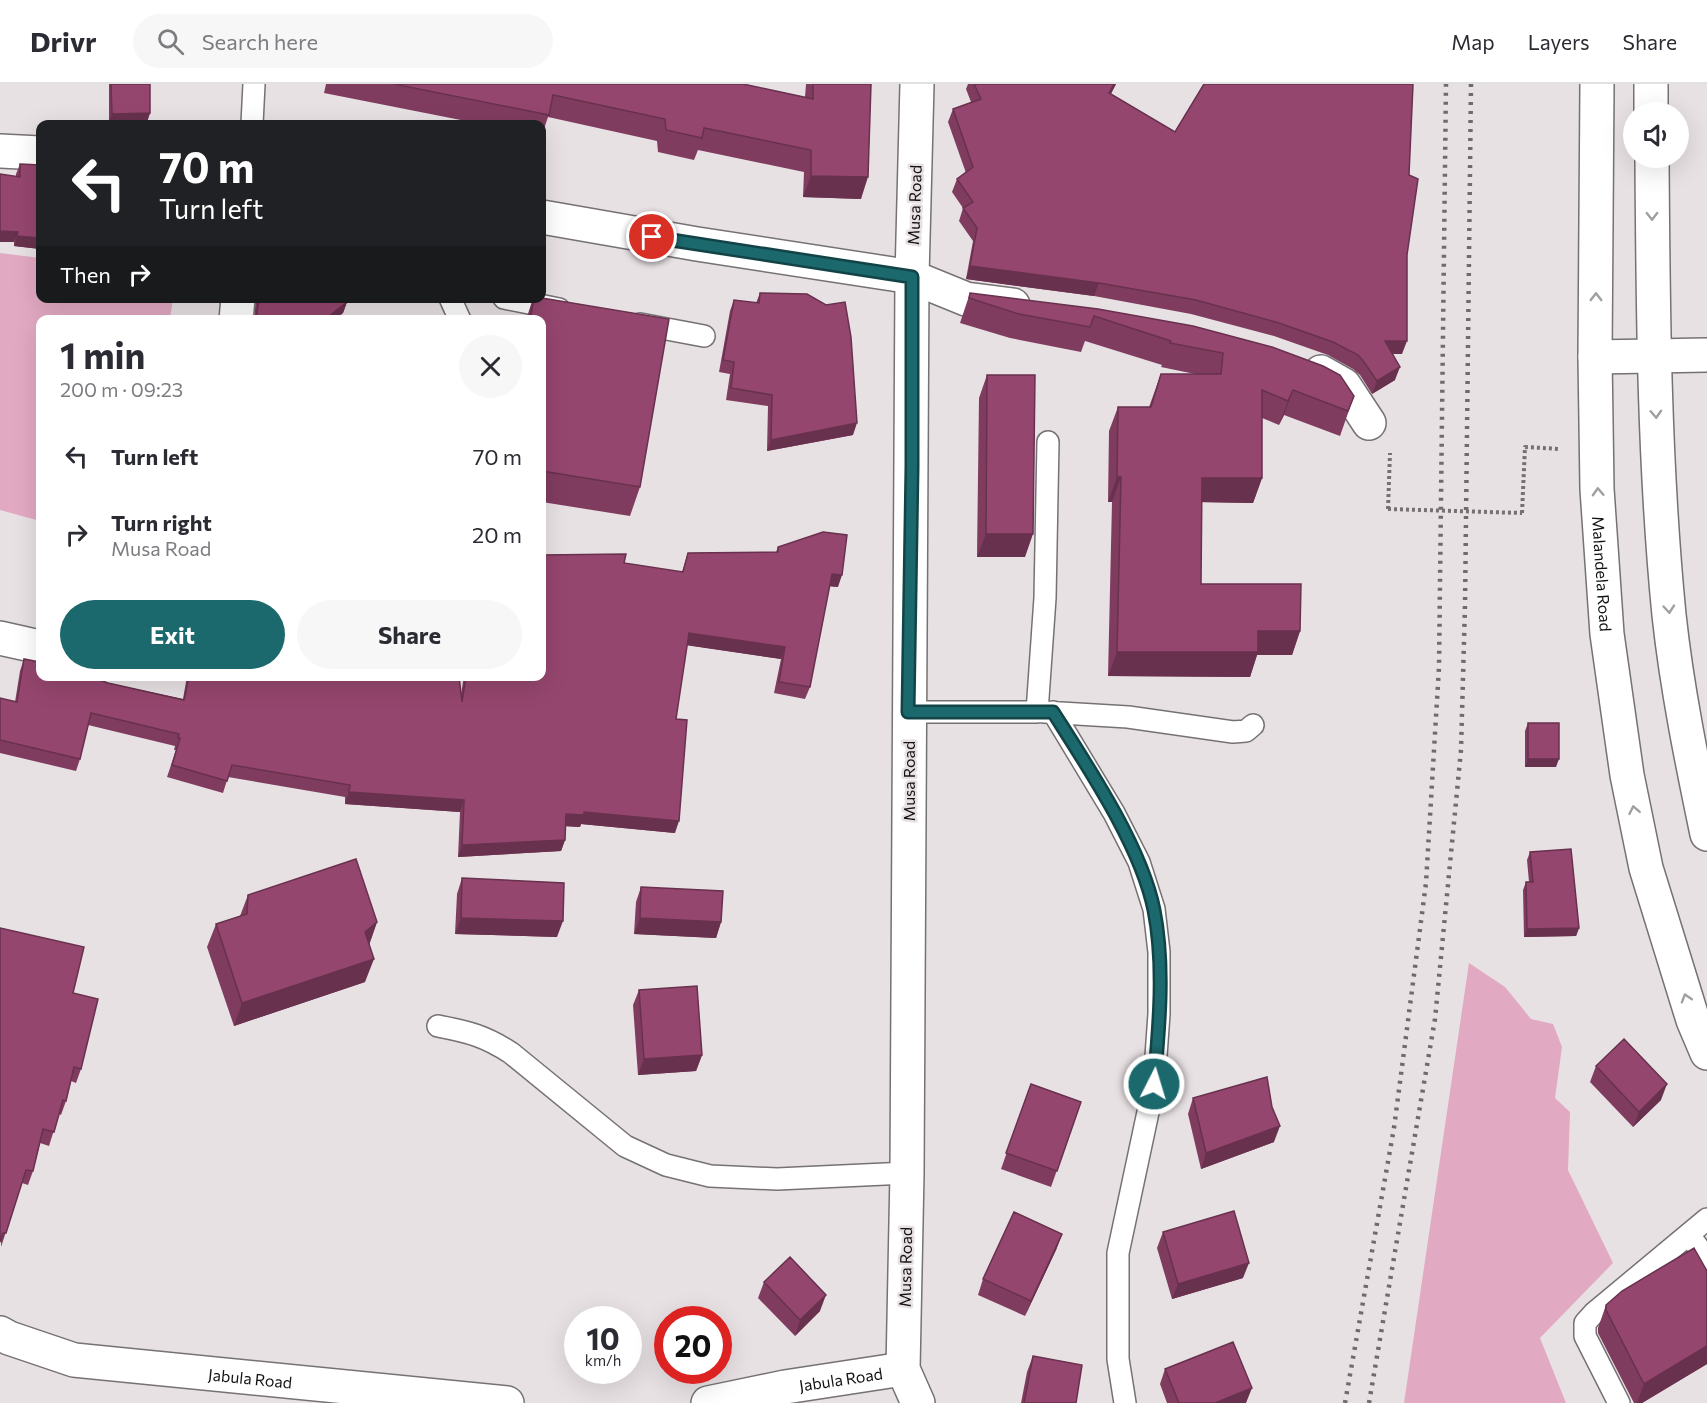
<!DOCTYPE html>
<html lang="en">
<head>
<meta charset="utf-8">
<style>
	body { margin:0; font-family:Commissioner,sans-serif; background:#f7f7f7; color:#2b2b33; height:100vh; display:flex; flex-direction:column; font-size:22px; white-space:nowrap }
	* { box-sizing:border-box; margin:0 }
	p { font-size:20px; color:#7c7c81 }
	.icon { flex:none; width:33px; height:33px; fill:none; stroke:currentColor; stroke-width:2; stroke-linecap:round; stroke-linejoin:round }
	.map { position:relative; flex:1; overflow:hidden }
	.details { position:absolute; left:36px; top:231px; width:510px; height:366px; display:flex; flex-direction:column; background:#fff; border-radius:12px; box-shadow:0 6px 24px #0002 }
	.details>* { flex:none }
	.hud { position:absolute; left:36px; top:36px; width:510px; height:183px; border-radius:12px; box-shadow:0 6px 24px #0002; background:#202124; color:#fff; overflow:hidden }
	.tools { position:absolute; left:1623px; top:18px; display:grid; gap:12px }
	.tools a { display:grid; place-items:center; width:66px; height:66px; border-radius:50%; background:#fff; box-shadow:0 6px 24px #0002; font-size:30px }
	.speed { position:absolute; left:564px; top:1222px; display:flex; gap:12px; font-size:30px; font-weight:700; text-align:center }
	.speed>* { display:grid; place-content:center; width:78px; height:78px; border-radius:50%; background:#fff; box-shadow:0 6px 24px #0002; line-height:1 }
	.speed small { font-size:15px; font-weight:400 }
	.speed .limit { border:9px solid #d22; background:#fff; color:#111 }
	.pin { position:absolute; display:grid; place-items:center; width:51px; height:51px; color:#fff; margin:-26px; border:3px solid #fff; border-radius:50%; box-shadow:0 2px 6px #0007 }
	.me { position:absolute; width:66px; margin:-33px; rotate:5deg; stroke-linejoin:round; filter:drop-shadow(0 0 4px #0008) }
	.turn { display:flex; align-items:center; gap:21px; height:126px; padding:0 24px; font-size:27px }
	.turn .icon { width:78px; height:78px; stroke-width:2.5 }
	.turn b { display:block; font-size:42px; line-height:51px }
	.then { display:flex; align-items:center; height:57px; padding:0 24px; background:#0003; gap:12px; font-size:22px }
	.round { display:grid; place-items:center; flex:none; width:63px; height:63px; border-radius:32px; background:#f7f7f7 }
	.overview { display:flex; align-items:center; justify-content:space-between; height:102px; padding:0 24px }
	h1 { font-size:36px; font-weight:700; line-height:45px }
	.primary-button { display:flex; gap:12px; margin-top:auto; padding:12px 24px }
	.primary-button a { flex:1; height:69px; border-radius:36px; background:#1b686d; color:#fff; font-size:24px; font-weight:700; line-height:69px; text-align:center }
	.primary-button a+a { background:#f7f7f7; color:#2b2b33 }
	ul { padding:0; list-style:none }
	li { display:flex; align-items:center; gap:18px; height:78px; padding:0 24px }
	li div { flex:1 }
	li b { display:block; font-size:22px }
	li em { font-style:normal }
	header { display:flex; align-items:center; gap:36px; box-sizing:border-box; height:84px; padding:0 30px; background:#fff; border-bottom:2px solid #e1e1e2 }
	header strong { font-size:28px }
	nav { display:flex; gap:33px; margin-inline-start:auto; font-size:21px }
	.search { width:420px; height:54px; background:#f7f7f7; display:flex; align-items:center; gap:15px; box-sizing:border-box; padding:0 21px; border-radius:33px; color:#7c7c81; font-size:22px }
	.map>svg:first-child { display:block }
</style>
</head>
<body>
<header>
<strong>Drivr</strong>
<div class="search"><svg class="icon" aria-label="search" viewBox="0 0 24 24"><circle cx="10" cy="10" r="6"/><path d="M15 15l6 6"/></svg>Search here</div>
<nav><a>Map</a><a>Layers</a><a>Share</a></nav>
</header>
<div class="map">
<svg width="1707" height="1319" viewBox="0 0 1707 1319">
	<rect width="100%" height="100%" fill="#e8e1e4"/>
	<path fill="#e2a9c3" d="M0 169 40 174V214L173 215 170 235 40 236V437L0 426Z
		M1469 879 1505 903 1531 935 1553 940 1562 963 1555 1014 1570 1028 1568 1086 1613 1179 1540 1254 1566 1319H1404Z"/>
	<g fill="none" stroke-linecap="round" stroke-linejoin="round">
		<g stroke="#767173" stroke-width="24">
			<path id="lane" d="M252 40 254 0
				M450 214 460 236
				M504 214 559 225
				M640 240 704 252
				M908 628H1037L1045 514 1048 358
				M1044 628 1128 633 1233 648 1246 647 1253 641
				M1053 628 1114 729 1139 778 1154 825 1159 868V930L1154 1000 1118 1169V1275L1125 1319
				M438 942C469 948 485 952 511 969L625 1062 666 1081 710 1092 777 1095 907 1089
				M1689 1151 1707 1175
				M1619 1319 1585 1252V1239L1594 1229 1707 1135"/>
		</g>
		<g stroke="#767173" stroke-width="36">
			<g id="street">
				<path d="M917 0 912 193 907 1089 903 1285 918 1319"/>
				<path d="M0 67 40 69"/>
				<path d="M542 133 697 160 912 193 966 215 1013 221"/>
				<path d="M236 236 238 214"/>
				<path d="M1595 273 1707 271"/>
				<path d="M1321 288 1344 301 1369 339"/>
				<path d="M0 554 40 563"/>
				<path id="s1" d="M0 1249 9 1254 74 1276 507 1319"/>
				<path id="s2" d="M708 1319 785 1303 903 1285"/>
			</g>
		</g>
		<g stroke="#767173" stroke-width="36">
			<g id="secondary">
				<path id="s3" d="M1597 0 1595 273 1597 405 1607 550 1627 691 1646 784 1693 936 1707 969"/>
				<path d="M1651 0V28"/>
				<path d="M1652 74C1653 226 1654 379 1669 531 1677 605 1692 678 1707 750"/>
			</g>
		</g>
		<path stroke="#757173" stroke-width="4" stroke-dasharray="3 3" stroke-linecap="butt" d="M1388 425 1390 369
			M1522 429 1525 363 1560 365"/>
		<use href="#lane" stroke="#fff" stroke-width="21"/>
		<use href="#street" stroke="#fff" stroke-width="33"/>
		<use href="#secondary" stroke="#fff" stroke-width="33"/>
		<path stroke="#6f6a6c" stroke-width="4.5" stroke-dasharray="3 6" stroke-linecap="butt" d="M1345 1319 1394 1044 1426 799 1439 583 1446 0
			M1369 1319 1435 935 1461 666 1465 521 1471 0"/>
		<path stroke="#757173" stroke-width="4" stroke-dasharray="3 3" stroke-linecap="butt" d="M1388 425 1522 429"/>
	</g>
	<path fill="#803c5f" d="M109 0H150V29L147 38H109Z
		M326 0H743L805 13 806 0H871L861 115 803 113 804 88 698 66 694 76 658 68 657 57 548 33 542 51V40H481L324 9Z
		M968 0H1116L1111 10 1175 48 1409 91 1407 171 1402 270H1393L1395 296 1372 310 1360 291 1353 285 1328 271 1274 252 1191 230 1094 212 966 195 973 157 959 137 963 124 952 108 957 95 966 89 948 38 953 25 971 18 966 5Z
		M20 80 40 81V165L14 162 16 90Z
		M760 209 853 351 767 367 768 322 726 316 730 290 719 288 730 227 734 216 756 219Z
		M970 209 1098 225 1354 312 1340 352 1284 331 1279 341 1262 334V394L1253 419 1202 418 1201 500 1300 547 1292 571H1257L1250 593 1108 592 1112 418H1108L1109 347 1118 323H1149L1161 290H1195L1161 283 1162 281 1085 257 1081 268 1010 254 960 239Z
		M256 214H344L347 218 343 229 334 236H254Z
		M533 214 640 403 630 432 542 418V236H526Z
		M987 291 1025 473H977L979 314Z
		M778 463 838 503 829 502 810 603 805 615 774 609 781 575 687 561 676 635 675 749 581 740 580 743 565 742V756L561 767 458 773 460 728 345 720V713L228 693 223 709 167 693 176 666H174L175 662 88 641 80 675 76 687 0 669V614L15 618 20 587 24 575 108 599 183 615 187 592H459L461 610 464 592H542L624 479 682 488 688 469 776 468Z
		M1528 639 1556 683H1525V647Z
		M1530 768 1579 844 1576 852 1524 853 1523 806 1526 798H1529L1527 776Z
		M462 794 557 853 455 850 457 810Z
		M641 803 721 838 716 854 634 850 636 818Z
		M248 811 377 838 369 861 365 898 234 942 207 863 216 840 240 832Z
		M0 844 73 909 81 985 76 999 71 997 66 1017 61 1031 59 1030 49 1062 40 1059 33 1087 28 1101 22 1099 1 1163Z
		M639 906 702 971 696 987 638 991 633 921Z
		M1596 982 1661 1016 1633 1043 1590 998Z
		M1031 1000 1081 1018 1051 1103 1001 1085Z
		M1193 1014 1274 1058 1201 1085 1188 1030Z
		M1163 1148 1243 1194 1172 1215 1157 1164Z
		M1062 1150 1056 1166 1025 1232 978 1211 983 1195Z
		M1707 1187V1280L1642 1319H1634L1598 1249V1244L1606 1221Z
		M764 1198 820 1227 795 1252 758 1214Z
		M1033 1272 1076 1319H1021L1027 1288Z
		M1165 1285 1246 1319H1167L1160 1300Z"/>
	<path fill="#68314d" d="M1114 0H1116L1104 22 1109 9Z
		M150 29 147 38H109L112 30Z
		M811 92 868 93 861 115 803 113Z
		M0 147 18 148 14 158H0Z
		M17 152 40 154V165L14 162Z
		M970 182 1099 199 1094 212 966 195Z
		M347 218 343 229 334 236H324Z
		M1385 257H1407L1402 270H1380Z
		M1400 283 1395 296 1372 310 1377 297Z
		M1293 306 1284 331 1279 341 1288 317Z
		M857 339 853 351 767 367 771 356Z
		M1117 393H1121L1112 418H1108Z
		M1202 394H1262L1253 419 1193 418Z
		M986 450H1033L1025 473H977Z
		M832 490 842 491 838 503 827 502Z
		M1258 547H1300L1292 571H1257L1250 593 1108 592 1117 568Z
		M689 549 785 563 781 575 685 561Z
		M1528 675H1559L1556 683H1525Z
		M349 708 464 716 460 728 345 720Z
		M584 728 679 737 675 749 581 740 580 743 562 742 566 730Z
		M565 756 561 767 458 773 462 761Z
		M461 834 563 837 557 853 455 850Z
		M640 834 721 838 716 854 634 850Z
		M377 838 369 861 365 848Z
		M1579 844 1576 852 1524 853 1527 845Z
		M374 875 365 898 234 942 242 919Z
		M702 971 696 987 638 991 644 975Z
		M1667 1000 1661 1016 1633 1043 1639 1028Z
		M1280 1042 1274 1058 1201 1085 1206 1069Z
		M1062 1150 1056 1166 1025 1232 1031 1217Z
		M1249 1179 1243 1194 1172 1215 1178 1200Z
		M826 1211 820 1227 795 1252 800 1236Z
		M1707 1262V1280L1642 1319H1637L1644 1300Z
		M1252 1304 1246 1319H1215Z"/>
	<path fill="#95466e" stroke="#68314d" stroke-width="1.5" d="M111 0H150V29L112 30Z
		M394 0H743L813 15V0H871L868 93 811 92V66L704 44 702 54 666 46 665 35 553 11 549 31Z
		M974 0H1114L1109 9 1175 48 1204 0H1413L1409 91 1418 95 1407 171V257H1385L1400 283 1377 297 1364 278 1358 271 1333 258 1279 239 1196 216 1099 199 970 182 977 144 963 124 973 118 957 95 973 83 953 25 981 15Z
		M20 80 40 81V154L17 152 18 148 0 147V90L20 93Z
		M760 209 807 210 826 221 845 218 851 253 857 339 771 356 772 311 731 304 734 278 723 276 734 216 759 219Z
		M970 209 1098 225 1193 242 1272 263 1323 282 1340 291 1354 312 1348 327 1293 306 1288 317 1262 306V394H1202L1201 500H1301L1300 547H1258V568H1117L1121 393H1117L1118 323H1151L1161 290H1221L1223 269 1170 259 1171 257 1094 232 1090 243 1019 230 969 214Z
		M259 214H344L347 218 324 236H256Z
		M534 214H542L669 235 640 403 542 387V236H530Z
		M987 291H1035L1033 450H986Z
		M823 448 847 451 842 491 832 490 810 603 779 598 785 563 689 549 676 635 687 636 679 737 584 728V731L566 730 565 756 462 761 464 716 349 708 350 701 232 681 227 697 172 681 180 654H178L179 650 91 629 80 675 0 656V614L17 618 24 575 40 578V592H88L108 599 184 616 189 592H459L462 618 466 592H542V471L626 470 624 479 683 488 688 469 778 468V463Z
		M1528 639H1559V675H1528Z
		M1571 765 1579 844 1527 845 1526 798H1533L1530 768Z
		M356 775 377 838 365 848 374 875 242 919 216 840 247 830 248 811Z
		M462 794 564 799 563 837 461 834Z
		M641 803 723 807 721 838 640 834Z
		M0 844 84 863 73 909 98 915 81 985 74 983 66 1017 63 1016 54 1048 43 1045 33 1087 26 1086 6 1149H3L0 1158Z
		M697 902 702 971 644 975 639 906Z
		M1624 955 1667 1000 1639 1028 1596 982Z
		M1267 993 1272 1023 1280 1042 1206 1069 1193 1014Z
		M1031 1000 1081 1018 1057 1087 1006 1069Z
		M1234 1127 1249 1179 1178 1200 1163 1148Z
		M1014 1128 1062 1150 1031 1217 983 1195Z
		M1694 1164 1707 1187V1262L1644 1300 1606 1226V1221L1622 1207Z
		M790 1173 826 1211 800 1236 764 1198Z
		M1233 1258 1252 1304 1215 1319H1179L1165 1285Z
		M1033 1272 1082 1281 1076 1319H1024Z"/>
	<defs><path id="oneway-chevron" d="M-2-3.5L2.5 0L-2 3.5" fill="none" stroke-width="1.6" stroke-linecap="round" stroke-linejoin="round" transform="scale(1.5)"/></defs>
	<g stroke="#a1a0a1">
		<use href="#oneway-chevron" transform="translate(1652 132) rotate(89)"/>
		<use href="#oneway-chevron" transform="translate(1596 213) rotate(-90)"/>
		<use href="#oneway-chevron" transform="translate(1656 330) rotate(87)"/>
		<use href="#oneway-chevron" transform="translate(1598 408) rotate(-93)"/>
		<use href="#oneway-chevron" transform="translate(1669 525) rotate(85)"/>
		<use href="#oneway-chevron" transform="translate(1634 726) rotate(-101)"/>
		<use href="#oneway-chevron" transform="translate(1686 914) rotate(-107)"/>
	</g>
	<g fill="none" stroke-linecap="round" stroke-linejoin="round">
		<g stroke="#124447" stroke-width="15">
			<path id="route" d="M652 153 912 193V383L908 628H1053C1088 683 1141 762 1154 826 1165 881 1159 945 1154 1000"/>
		</g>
		<use href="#route" stroke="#1b686d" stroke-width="10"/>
	</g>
	<g text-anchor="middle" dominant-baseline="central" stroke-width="5" stroke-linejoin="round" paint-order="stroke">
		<g font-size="16" fill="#141213" stroke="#e8e1e4">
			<text transform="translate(914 121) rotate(-88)">Musa Road</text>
			<text stroke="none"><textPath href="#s3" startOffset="490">Malandela Road</textPath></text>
			<text transform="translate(908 697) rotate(-90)">Musa Road</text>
			<text transform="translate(905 1183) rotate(-89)">Musa Road</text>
			<text stroke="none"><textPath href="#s1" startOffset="256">Jabula Road</textPath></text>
			<text stroke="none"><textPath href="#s2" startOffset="135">Jabula Road</textPath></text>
		</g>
	</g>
</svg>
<div class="tools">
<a><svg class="icon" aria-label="sound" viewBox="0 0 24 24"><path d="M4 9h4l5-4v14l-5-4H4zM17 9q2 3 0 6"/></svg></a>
</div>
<div class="speed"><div>10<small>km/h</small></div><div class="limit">20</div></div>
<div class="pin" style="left:652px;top:153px;background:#d93025"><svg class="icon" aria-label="arrive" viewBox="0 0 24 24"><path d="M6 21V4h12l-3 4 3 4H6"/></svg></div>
<svg class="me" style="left:1154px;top:1000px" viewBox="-20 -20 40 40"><circle r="17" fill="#1b686d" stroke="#fff" stroke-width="3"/><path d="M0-11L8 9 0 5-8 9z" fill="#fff"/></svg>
<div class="hud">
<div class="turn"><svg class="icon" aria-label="left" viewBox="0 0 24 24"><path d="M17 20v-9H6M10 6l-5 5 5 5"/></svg><div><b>70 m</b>Turn left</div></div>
<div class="then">Then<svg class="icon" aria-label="right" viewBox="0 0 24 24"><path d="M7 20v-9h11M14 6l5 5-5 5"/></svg></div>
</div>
<section class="details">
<div class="overview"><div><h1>1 min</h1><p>200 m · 09:23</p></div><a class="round"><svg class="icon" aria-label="close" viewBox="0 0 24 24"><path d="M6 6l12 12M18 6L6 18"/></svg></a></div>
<ul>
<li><svg class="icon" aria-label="left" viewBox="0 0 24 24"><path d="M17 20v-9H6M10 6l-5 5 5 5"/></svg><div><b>Turn left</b></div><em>70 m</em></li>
<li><svg class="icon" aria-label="right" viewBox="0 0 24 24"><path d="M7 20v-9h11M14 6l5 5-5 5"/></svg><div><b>Turn right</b><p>Musa Road</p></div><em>20 m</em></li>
</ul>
<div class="primary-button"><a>Exit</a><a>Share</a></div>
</section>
</div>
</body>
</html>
